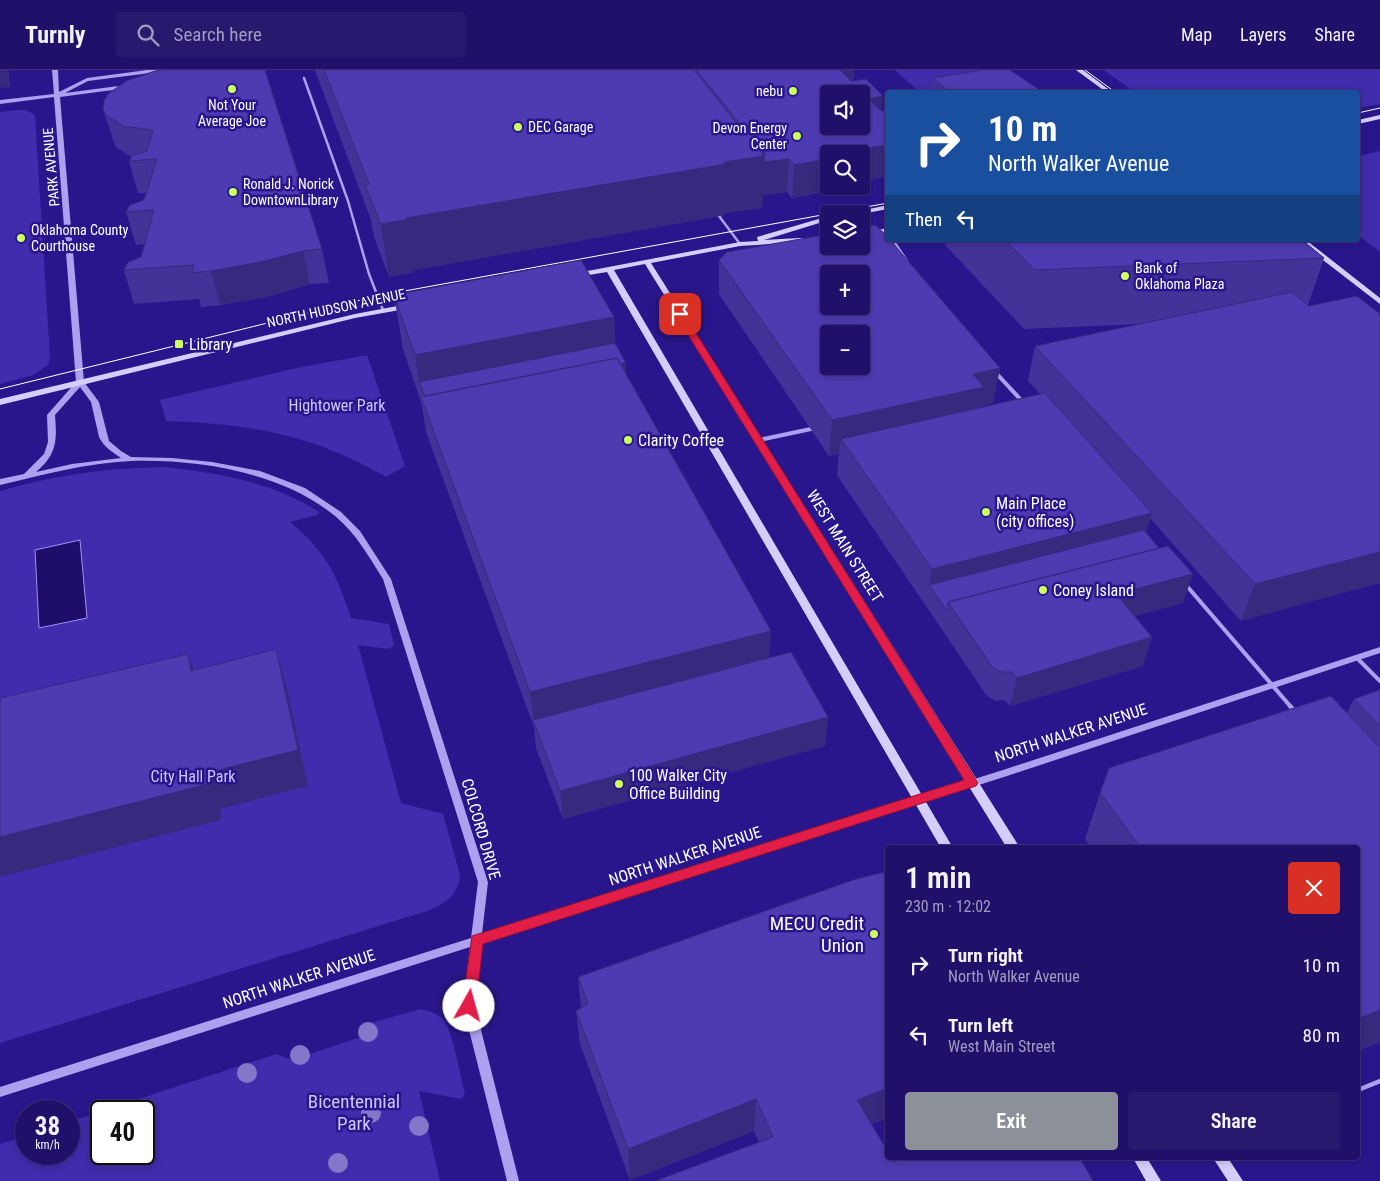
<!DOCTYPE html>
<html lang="en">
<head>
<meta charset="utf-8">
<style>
	body { margin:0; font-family:"Roboto Condensed",sans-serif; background:#28196f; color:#f1f3f6; height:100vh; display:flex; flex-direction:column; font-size:19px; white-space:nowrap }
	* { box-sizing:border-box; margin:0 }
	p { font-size:16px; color:#a29dc0 }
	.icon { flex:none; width:28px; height:28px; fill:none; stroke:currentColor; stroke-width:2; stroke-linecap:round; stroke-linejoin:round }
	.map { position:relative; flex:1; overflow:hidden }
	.details { position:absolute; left:885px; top:775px; width:475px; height:315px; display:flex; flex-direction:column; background:#201069; border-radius:5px; box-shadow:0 2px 8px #0003,0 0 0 1px #3d307d }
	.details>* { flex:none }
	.banner { position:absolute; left:885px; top:20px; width:475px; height:152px; border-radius:5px; box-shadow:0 2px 8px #0003,0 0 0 1px #3d307d; background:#1a4fa0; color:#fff; overflow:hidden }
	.controls { position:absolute; left:820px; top:15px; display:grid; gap:10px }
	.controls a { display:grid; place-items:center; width:50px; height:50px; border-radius:5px; background:#201069; box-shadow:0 2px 8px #0003,0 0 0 1px #3d307d; font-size:25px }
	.speed { position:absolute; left:15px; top:1030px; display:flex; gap:10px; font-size:25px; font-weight:700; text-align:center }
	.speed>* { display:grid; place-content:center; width:65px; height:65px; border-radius:50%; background:#201069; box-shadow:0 2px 8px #0003,0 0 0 1px #3d307d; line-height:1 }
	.speed small { font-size:12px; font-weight:400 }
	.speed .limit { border:2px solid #111; border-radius:8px; background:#fff; color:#111 }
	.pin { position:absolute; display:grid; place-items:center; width:42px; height:42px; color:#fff; margin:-21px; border-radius:10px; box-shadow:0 2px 8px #0006 }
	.me { position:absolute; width:55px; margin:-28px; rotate:7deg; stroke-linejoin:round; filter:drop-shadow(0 0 4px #0008) }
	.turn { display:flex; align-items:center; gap:18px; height:105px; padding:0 20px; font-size:22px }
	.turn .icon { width:65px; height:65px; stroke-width:2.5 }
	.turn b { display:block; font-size:35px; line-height:42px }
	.then { display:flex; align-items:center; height:48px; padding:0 20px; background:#0003; gap:10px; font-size:19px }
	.round { display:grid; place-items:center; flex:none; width:52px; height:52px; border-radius:5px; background:#28196f }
	.overview { display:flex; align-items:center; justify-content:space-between; height:85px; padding:0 20px }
	h1 { font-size:30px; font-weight:600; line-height:38px }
	.primary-button { display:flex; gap:10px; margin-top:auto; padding:10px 20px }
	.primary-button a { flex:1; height:58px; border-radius:5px; background:#8c9099; color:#fff; font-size:20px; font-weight:600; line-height:58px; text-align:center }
	.primary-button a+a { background:#28196f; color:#f1f3f6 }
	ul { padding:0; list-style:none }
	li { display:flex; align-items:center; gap:15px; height:70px; padding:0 20px }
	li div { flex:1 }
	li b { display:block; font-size:19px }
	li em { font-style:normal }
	header { display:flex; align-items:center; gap:30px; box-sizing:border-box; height:70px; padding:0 25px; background:#201069; border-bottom:1px solid #3d307d }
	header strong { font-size:24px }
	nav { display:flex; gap:28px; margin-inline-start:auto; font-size:18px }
	.search { width:350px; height:45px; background:#28196f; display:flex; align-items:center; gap:12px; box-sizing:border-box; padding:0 18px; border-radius:5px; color:#a29dc0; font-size:19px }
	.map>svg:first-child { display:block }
</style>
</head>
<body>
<header>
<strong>Turnly</strong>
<div class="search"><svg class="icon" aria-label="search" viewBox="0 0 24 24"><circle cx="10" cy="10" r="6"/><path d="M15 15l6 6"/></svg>Search here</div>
<nav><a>Map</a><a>Layers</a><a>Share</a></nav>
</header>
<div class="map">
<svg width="1380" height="1111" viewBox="0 0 1380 1111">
	<rect width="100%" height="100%" fill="#2a168c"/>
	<path fill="#402cac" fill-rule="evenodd" d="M895 0H988L945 22H919Z
		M1104 0H1380V34L1358 38V22H1134Z
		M16 40H25L34 44 35 47 50 288 48 295 33 305 0 314V42Z
		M1380 81V182L1358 165V86Z
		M367 285 405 396 386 407C313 364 249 354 166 351L160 330 297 298Z
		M163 397C218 403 271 411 319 442L317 445 290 452C327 483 336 503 351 548L389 554 394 575 389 579 358 575 401 733 443 744 460 805C458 825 447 832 430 840L0 973V421C54 405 107 398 163 397Z
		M421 939C428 941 437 943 443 949 452 957 461 1009 465 1024L461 1029 419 1021 440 1111H0V1074L26 1066V1084H69V1052L276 984 292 990 361 967 367 954ZM101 1041H144V1084H101Z"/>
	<path fill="#1e0e69" stroke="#a092f2" d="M80 470 87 548 39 558 35 480Z"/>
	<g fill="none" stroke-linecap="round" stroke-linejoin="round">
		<path stroke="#aca0ef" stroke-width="2.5" d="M304 8 348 131 369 204 383 240
			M719 146 740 174
			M893 170 909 194"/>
		<path stroke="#aca0ef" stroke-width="4" d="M996 303 1022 331
			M759 370 811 359
			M1186 515 1291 637
			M1357 588 1380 611"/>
		<path stroke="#aca0ef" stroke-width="4.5" d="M1290 636 1296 642
			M1358 1020 1380 1011"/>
		<path fill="#aca0ef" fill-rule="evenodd" d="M52 0H58L59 22 87 8 147 0H161L158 2 88 11 65 23 126 15 128 16V18L60 27 84 312 99 332 109 371 121 381 131 387 172 388 212 392 260 401 305 418 341 442 360 461 391 509 488 812 482 864 1003 700 1380 577V583L1007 706 481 874 475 936 519 1111H507L463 936 470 877 0 1027V1017L471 868 478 812 383 509C369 487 356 463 335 446 282 402 198 389 131 391 86 393 43 405 0 415V409L24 404 44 384 48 372 47 345 76 312 54 27 0 34V30L54 24ZM80 317 91 332 99 367C104 377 112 382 121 388L72 394 36 402C57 384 57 371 55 345Z"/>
		<path fill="#d5cefa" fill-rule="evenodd" d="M1076 0H1083L1112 22H1106Z
			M1380 45V49L1358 54V50Z
			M888 135V139L861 144H846Z
			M829 146V150L764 170 799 168H802V172L740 176 651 193 1020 778H1007L645 194 614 200 953 778H941L607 202 577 207 573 205 577 203 740 172 758 171 757 167Z
			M888 158V162L861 167V163Z
			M1297 170H1306L1380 228V234Z
			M408 234H411V238L355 248 0 335V329L355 244Z
			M1133 1088H1147L1161 1111H1146Z
			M1213 1088H1228L1243 1111H1228Z"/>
		<path stroke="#fff" stroke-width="1" d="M1085 0 1115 22
			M1358 43 1380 38
			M0 319 377 226 888 133"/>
	</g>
	<g fill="#8477c9">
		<circle cx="368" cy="962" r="10"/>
		<circle cx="300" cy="985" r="10"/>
		<circle cx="247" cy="1003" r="10"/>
		<circle cx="371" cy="1043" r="10"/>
		<circle cx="419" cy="1056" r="10"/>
		<circle cx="338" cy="1093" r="10"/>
	</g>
	<path fill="#433399" d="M315 0H854L853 11 882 41 888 40V106L869 110 868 114 792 128 787 122 763 125V134H762V138L725 143V145L414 200V202L389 207 374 167 371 150Z
		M933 8 1043 22H931Z
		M108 24 322 179 329 213 310 214 270 226 220 235 201 237 199 229 134 234 124 200 141 187 144 174 136 175 126 142 144 130 146 123H138L129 91 131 87 116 77 113 70 103 39Z
		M946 170H1307L1306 173 1324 188 1308 235 1309 236 1380 244 1241 551 1150 448 1146 463 1183 533 1134 546 1143 596 1010 636 1005 630 996 631 987 626 837 405 839 384 829 386 719 224V190L1000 298 993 333 981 336V337L1040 324 1028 311 1035 276 1141 254 1024 259 945 175Z
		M394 225 614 247 615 273 627 305 769 588 828 647 825 676 563 749 536 678 534 657 426 362 422 335 403 279Z
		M1380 620V972L1358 981V778H1091L1085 769 1100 723 1347 643 1354 629Z
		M888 801V1048L872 1054 893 1092 1080 1088 655 1111 759 1072 754 1061 630 1110 580 974 576 941 581 938 578 907Z"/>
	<path fill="#37297d" d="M0 0H9L10 17 0 18Z
		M840 0H854L852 24Z
		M883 26 880 58 869 29Z
		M888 75V106L869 110 868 114 861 115V84L872 77Z
		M765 83 789 89 787 122 763 125V134H762V138L725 143V145L414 200V202L389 207 381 154 406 148 724 92Z
		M829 89V116H857L792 128 794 95Z
		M303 181 310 214 270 226 220 235 211 201Z
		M614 247 616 294 626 293 627 320 427 331 419 312 422 331 415 285Z
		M1000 298 993 333 981 336 978 353 841 369 839 384 829 386 832 350 973 304Z
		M1152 443 1141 479 929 515 932 499Z
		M1380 482V513L1241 551 1255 514Z
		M1193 504 1183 533 1108 553 1116 524Z
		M771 561 769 597 534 651 530 622Z
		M1152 567 1143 596 1010 636 1017 608Z
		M276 579 286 615 308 716 220 739 221 750 0 807V767L207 703Z
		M188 584 201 621 191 601Z
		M828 647 825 676 563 749 560 721Z
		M1380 940V972L1358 981V949Z
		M888 1018V1048L852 1061 857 1030Z
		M756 1029 754 1061 630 1110 628 1079Z"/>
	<path fill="#4e3bb2" stroke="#37297d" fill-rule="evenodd" d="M162 0H265L322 179 303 181 261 192 211 201 192 203 194 195 124 200 128 192 141 187 154 140 126 142 130 135 144 130 157 89 129 91 133 85 147 81 153 60 123 56 106 45 103 39 104 31 108 24 126 11 155 1Z
		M324 0H694L744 62 749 61 765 83H761L764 86 724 92 726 94 406 148V150L381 154 365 115 369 114Z
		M696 0H840L851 11 866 9 883 26 869 29 881 41 888 40V75L872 77 871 82 860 84H829V89L794 95 789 89 764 92 765 83 749 61H746ZM829 24H861V56H829Z
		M982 0H1010L1043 22H948H949L933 8Z
		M875 155 885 164 888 167V170H890L1000 298 973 304 984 317 832 350 719 190 727 182 829 164V176H861V158ZM829 204H861V236H829ZM829 264H861V296H829Z
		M1005 170H1302L1324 188 1035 200Z
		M581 190 614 247 415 285 394 225Z
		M1292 222 1309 236 1357 226 1380 244V482L1255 514 1035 276Z
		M615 273 626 293 620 294 617 288 425 326 419 312Z
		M617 288 771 561 530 622 421 327Z
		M1045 323 1152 443 932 499 841 369Z
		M1144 460 1159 478 948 532 947 541 929 515Z
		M1168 476 1193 504 1116 524 1152 567 1017 608 1012 602H1002L993 598 948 532Z
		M276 579 298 680 207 703 208 714 0 767V628L188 584 191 601Z
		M791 582 828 647 560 721 533 650Z
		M1380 620V656L1354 629Z
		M1331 626 1380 678V940L1358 949V778H1141L1100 723 1109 698Z
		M888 801V1018L857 1030 888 1082V1088H891L893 1092 905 1088H1080L1093 1111H655L773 1067 756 1029 628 1079 576 941 588 934 578 907 853 810Z"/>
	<path fill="#e11d48" stroke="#92132f" d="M680 241 684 244 978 713 976 716 483 874 476 936 474 941 469 943 464 941 462 936 472 866 964 710 675 244Z"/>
	<g fill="#ccff5e" stroke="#2a168c" stroke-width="2">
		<circle cx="232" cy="19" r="5"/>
		<circle cx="793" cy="21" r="5"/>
		<circle cx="518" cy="57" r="5"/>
		<circle cx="797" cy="66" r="5"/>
		<circle cx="233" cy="122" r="5"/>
		<circle cx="21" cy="168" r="5"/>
		<circle cx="1125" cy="206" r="5"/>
		<rect x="174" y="269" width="10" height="10" rx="2.5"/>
		<circle cx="628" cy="370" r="5"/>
		<circle cx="986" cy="442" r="5"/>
		<circle cx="1043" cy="520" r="5"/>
		<circle cx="619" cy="714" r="5"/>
		<circle cx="874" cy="864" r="5"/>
	</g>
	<g text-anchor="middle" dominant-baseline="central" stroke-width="5" stroke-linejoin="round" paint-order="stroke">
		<g font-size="14" fill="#fff" stroke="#2a168c" text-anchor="start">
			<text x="783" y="21" text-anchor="end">nebu</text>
			<text x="232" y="35" text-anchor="middle">Not Your<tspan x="232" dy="16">Average Joe</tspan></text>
			<text x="528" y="57">DEC Garage</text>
			<text x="787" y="58" text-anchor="end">Devon Energy<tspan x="787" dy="16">Center</tspan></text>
			<text x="243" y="114">Ronald J. Norick<tspan x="243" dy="16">DowntownLibrary</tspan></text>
			<text x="31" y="160">Oklahoma County<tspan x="31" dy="16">Courthouse</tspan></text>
			<text x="1135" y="198">Bank of<tspan x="1135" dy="16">Oklahoma Plaza</tspan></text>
		</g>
		<g font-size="14" fill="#fff" stroke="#2a168c">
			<text transform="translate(51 97) rotate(-95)">PARK AVENUE</text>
			<text transform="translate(336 238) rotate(-12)">NORTH HUDSON AVENUE</text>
		</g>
		<g font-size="16" fill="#fff" stroke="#2a168c" text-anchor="start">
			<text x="189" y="274">Library</text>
			<text x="638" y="370">Clarity Coffee</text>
			<text x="996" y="433">Main Place<tspan x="996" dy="18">(city offices)</tspan></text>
			<text x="1053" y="520">Coney Island</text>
			<text x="629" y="705">100 Walker City<tspan x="629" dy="18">Office Building</tspan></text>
		</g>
		<g font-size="16" fill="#cec6fb" stroke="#2a168c">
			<text x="337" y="335">Hightower Park</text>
			<text x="193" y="706">City Hall Park</text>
		</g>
		<g font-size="16" fill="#fff" stroke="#2a168c">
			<text transform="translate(845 476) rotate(58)">WEST MAIN STREET</text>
			<text transform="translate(1071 663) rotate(-18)">NORTH WALKER AVENUE</text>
			<text transform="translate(481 759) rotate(74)">COLCORD DRIVE</text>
			<text transform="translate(685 786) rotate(-18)">NORTH WALKER AVENUE</text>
			<text transform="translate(299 909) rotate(-18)">NORTH WALKER AVENUE</text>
		</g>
		<g font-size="19" fill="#fff" stroke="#2a168c" text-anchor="end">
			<text x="864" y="853">MECU Credit<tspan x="864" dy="22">Union</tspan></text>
		</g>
		<g font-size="19" fill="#cec6fb" stroke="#2a168c">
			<text x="354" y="1031">Bicentennial<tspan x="354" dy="22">Park</tspan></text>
		</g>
	</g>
</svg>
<div class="controls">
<a><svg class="icon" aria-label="sound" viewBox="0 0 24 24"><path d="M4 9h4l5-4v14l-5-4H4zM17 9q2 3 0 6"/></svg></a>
<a><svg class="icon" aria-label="search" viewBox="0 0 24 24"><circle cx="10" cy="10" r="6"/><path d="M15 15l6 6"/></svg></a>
<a><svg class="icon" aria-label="layers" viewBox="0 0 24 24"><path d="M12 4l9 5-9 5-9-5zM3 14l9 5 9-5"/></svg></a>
<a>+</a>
<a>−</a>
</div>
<div class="speed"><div>38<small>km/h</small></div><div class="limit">40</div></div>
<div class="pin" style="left:680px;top:244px;background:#d93025"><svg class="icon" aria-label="arrive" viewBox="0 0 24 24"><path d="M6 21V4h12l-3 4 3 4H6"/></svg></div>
<svg class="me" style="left:469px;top:936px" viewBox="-20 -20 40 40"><circle r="19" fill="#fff"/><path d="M0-13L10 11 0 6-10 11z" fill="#e11d48"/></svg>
<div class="banner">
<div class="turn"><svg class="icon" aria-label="right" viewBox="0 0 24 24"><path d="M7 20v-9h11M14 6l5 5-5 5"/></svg><div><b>10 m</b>North Walker Avenue</div></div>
<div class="then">Then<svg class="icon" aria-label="left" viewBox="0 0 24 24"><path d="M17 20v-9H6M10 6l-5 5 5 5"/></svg></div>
</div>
<section class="details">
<div class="overview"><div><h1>1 min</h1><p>230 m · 12:02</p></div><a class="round" style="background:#d93025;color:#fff"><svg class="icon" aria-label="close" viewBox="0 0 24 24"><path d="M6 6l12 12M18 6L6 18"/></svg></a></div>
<ul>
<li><svg class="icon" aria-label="right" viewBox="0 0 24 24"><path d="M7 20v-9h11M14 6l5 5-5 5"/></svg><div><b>Turn right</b><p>North Walker Avenue</p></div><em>10 m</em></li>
<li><svg class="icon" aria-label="left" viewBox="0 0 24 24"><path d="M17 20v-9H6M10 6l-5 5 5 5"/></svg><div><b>Turn left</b><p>West Main Street</p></div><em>80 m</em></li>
</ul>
<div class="primary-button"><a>Exit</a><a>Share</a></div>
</section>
</div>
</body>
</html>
